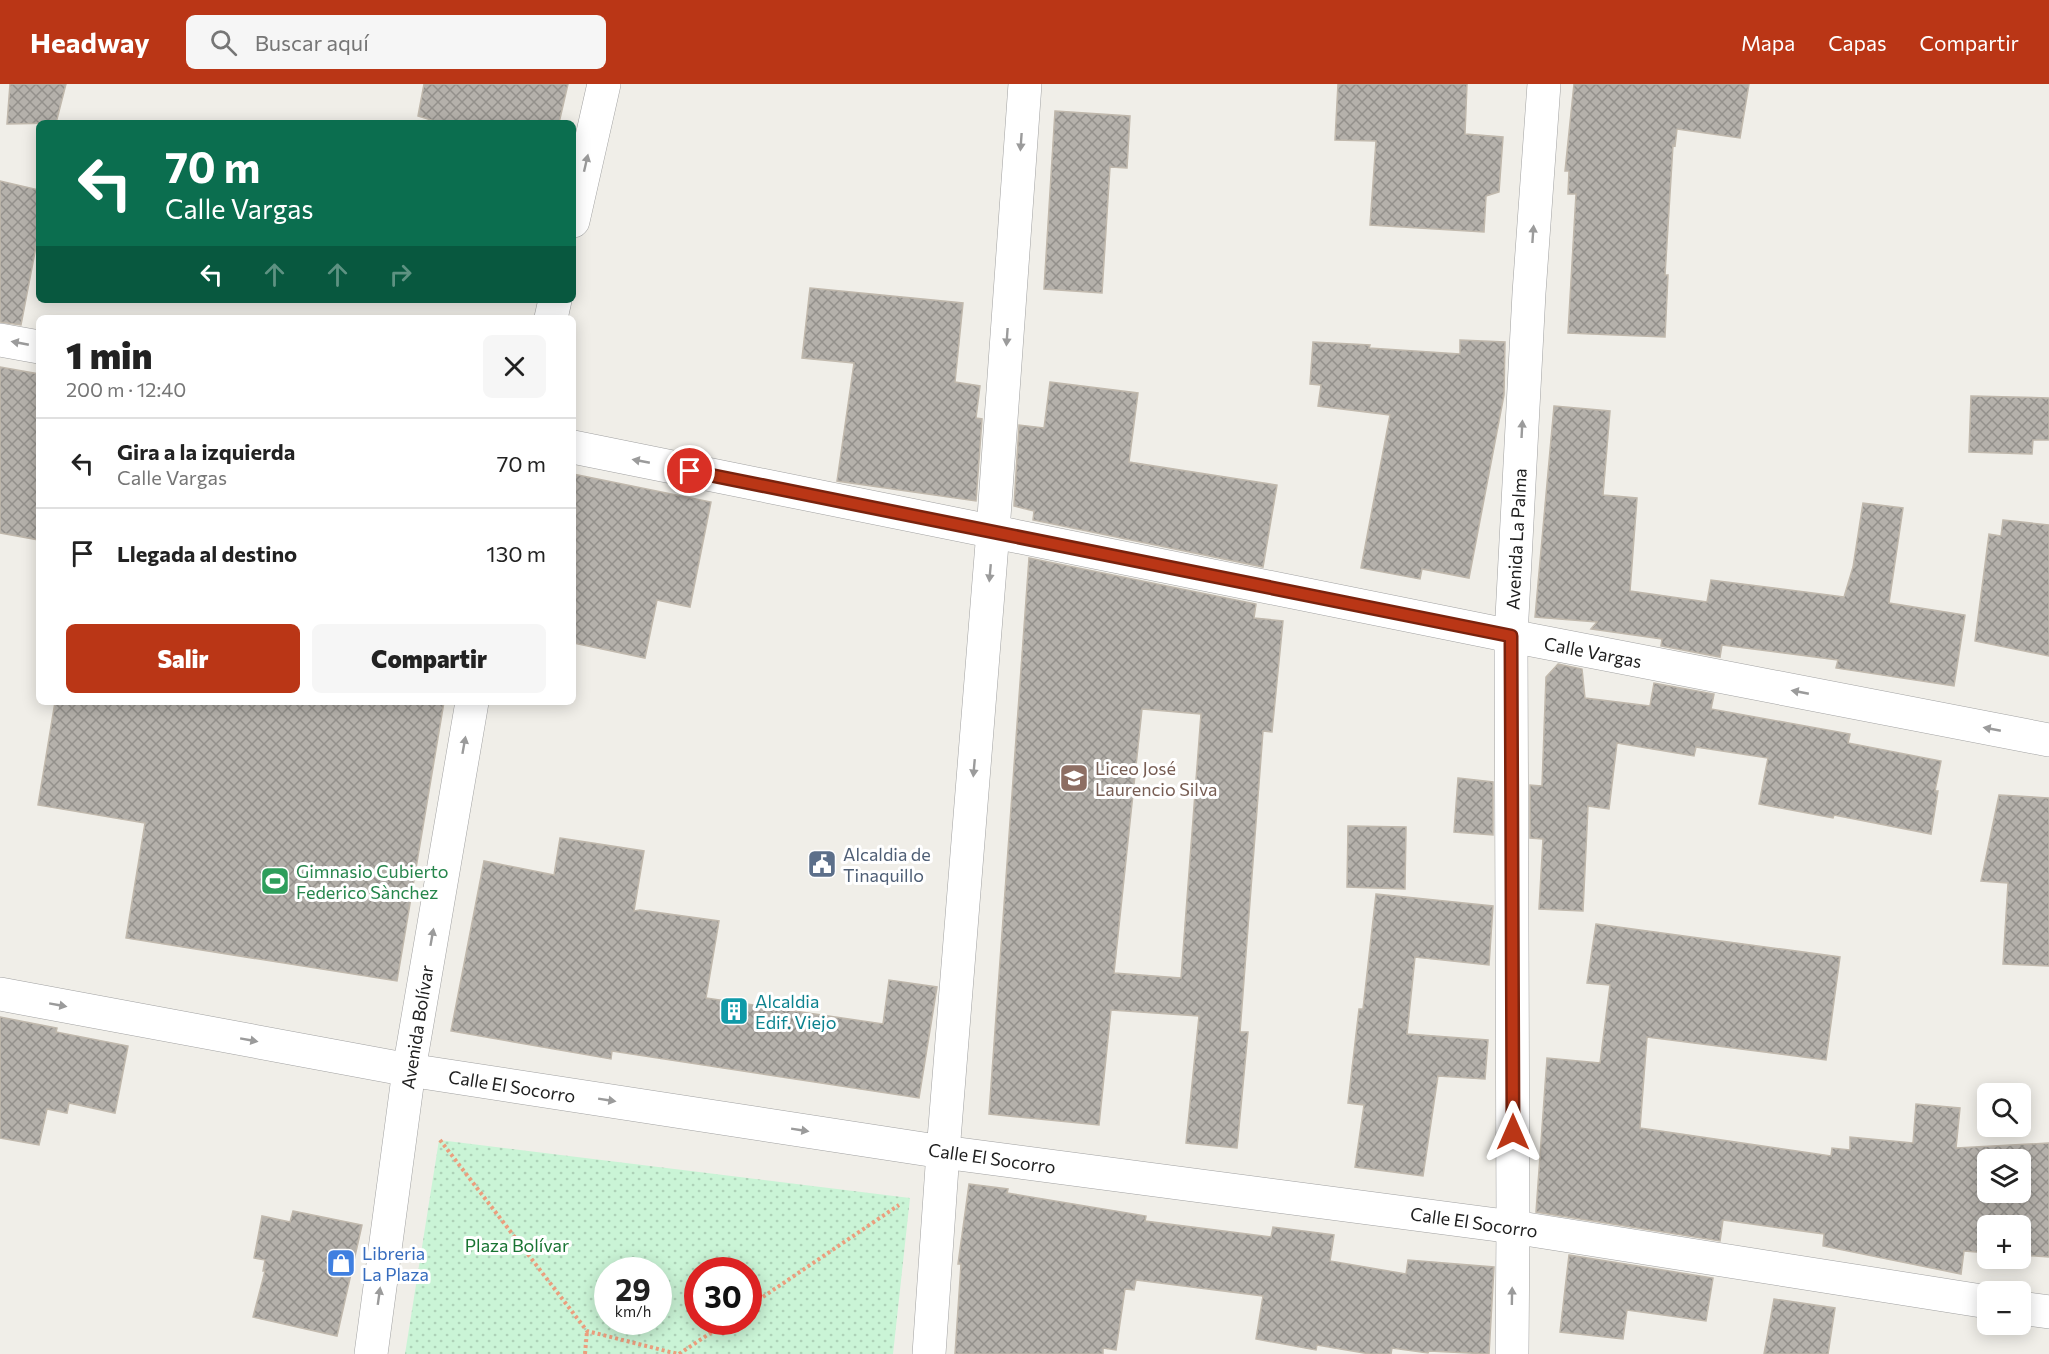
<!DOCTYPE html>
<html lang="es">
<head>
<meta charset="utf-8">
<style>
	body { margin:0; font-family:Commissioner,sans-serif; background:#f6f6f6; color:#222; height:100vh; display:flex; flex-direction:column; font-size:22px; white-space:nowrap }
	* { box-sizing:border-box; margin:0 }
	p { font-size:20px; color:#767676 }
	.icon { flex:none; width:33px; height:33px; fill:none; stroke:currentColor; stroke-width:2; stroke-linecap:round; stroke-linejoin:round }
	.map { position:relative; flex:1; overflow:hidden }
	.side { position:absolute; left:36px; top:231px; width:540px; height:390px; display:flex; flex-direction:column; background:#fff; border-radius:9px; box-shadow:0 3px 15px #0003 }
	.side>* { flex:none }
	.guide { position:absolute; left:36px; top:36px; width:540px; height:183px; border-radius:9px; box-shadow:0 3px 15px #0003; background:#0b6e4f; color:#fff; overflow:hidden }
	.tools { position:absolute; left:1977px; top:999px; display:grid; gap:12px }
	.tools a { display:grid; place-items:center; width:54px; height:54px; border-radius:9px; background:#fff; box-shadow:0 3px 15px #0003; font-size:30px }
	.speed { position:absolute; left:594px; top:1173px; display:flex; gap:12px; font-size:30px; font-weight:700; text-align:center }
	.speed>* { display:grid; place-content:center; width:78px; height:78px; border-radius:50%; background:#fff; box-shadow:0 3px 15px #0003; line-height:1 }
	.speed small { font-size:15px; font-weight:400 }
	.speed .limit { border:9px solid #d22; background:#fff; color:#111 }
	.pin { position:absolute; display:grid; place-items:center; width:51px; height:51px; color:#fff; margin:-26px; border:3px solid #fff; border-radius:50%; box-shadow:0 2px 6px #0007 }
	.me { position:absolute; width:66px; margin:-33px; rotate:0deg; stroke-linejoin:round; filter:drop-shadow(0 0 4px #0008) }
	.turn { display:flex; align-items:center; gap:21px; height:126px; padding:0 30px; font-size:27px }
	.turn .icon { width:78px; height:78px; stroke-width:2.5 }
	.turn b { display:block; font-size:42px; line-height:51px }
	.lanes { display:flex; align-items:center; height:57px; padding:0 30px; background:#0003; justify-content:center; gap:30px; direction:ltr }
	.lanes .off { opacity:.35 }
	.round { display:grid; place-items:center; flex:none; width:63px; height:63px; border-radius:9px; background:#f6f6f6 }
	.summary { display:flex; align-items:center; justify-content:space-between; height:102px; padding:0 30px }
	h1 { font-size:36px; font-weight:800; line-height:45px }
	.primary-button { display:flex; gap:12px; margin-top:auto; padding:12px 30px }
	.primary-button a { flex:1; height:69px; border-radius:9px; background:#ba3616; color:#fff; font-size:24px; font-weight:800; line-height:69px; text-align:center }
	.primary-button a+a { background:#f6f6f6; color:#222 }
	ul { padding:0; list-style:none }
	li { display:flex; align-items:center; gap:18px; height:90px; padding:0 30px; border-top:2px solid #e0e0e0 }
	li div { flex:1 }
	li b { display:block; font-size:22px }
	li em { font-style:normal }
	header { display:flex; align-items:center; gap:36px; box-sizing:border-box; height:84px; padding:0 30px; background:#ba3616; color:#fff }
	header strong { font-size:28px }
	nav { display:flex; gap:33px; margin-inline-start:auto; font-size:21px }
	.search { width:420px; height:54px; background:#f6f6f6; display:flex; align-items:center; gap:15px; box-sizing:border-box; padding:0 21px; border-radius:9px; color:#767676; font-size:22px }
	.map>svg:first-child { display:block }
</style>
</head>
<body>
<header>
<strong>Headway</strong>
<div class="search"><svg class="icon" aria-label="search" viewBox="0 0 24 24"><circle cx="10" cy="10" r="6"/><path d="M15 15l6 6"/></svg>Buscar aquí</div>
<nav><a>Mapa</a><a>Capas</a><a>Compartir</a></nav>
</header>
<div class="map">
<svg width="2049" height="1270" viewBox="0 0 2049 1270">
	<defs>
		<pattern id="park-dots" width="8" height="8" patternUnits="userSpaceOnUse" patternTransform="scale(1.5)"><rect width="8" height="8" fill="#caf4d6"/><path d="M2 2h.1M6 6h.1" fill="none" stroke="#add1b7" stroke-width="1.8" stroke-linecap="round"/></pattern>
		<pattern id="building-cross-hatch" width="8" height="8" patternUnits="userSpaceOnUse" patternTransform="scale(1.5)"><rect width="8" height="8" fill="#b5b1ab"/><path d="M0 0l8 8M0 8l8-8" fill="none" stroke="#93908b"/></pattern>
	</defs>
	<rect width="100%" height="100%" fill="#f0eee8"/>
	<path fill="url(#park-dots)" fill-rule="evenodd" d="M439 1056 910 1114 893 1270H405ZM608 1186H658V1238H608ZM748 1186V1238H698V1186Z"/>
	<path fill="url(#building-cross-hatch)" stroke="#c0b8ac" stroke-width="1.5" fill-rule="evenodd" d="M10 0H66L56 39 7 40Z
		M424 0H568L559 39H441L418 32Z
		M1338 0H1467L1465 50 1503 53 1499 108 1486 112 1484 148 1370 141 1376 57 1335 56Z
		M1574 0H1749L1740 54 1677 45 1675 62 1673 61 1665 191H1668L1665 253 1568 249 1576 110H1568L1569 87H1565Z
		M1055 27 1130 32 1127 84 1110 83 1102 209 1044 205Z
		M0 97 39 106V147L21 241 0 238Z
		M810 204 963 219 955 298 980 302 976 334 982 335 976 417 837 397 854 279 802 274Z
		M1460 256 1505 258 1504 311 1469 494 1422 485 1420 495 1361 484 1390 331 1318 322 1321 301 1310 300 1313 258 1370 261 1369 264 1460 270Z
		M0 283 39 290V456L0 449Z
		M1050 298 1138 309 1129 378 1277 401 1263 483 1033 436 1034 427 1014 422 1019 341 1044 344Z
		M1971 312 2049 314V356H2033L2032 370 1969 368Z
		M1554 322 1610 327 1603 411 1637 414 1630 507 1707 518 1711 496 1844 513 1853 483 1863 419 1903 424 1889 519 1965 531 1954 602 1836 584 1838 576 1722 561 1720 573 1661 562 1662 555 1591 545 1597 538 1535 533Z
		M573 390 711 418 690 523 657 516 645 574 573 559Z
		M2003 436 2049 441V572L1975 557 1989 450 2001 452Z
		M1029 474 1256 520 1254 534 1283 537 1272 648 1263 647 1240 948H1248L1237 1064 1186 1059 1199 932 1111 926 1099 1041 989 1030ZM1142 625 1201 630 1181 894 1114 889Z
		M1558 580 1582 585 1585 614 1650 622 1654 599 1714 610 1711 625 1850 650 1848 659 1941 677 1935 707H1938L1931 750 1834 731 1833 734 1759 720 1768 674 1696 663 1694 672 1617 659 1609 725 1588 722 1583 827 1539 825 1543 755 1530 754V701L1542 702 1546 593Z
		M55 618H444L397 897 126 854 145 739 38 721Z
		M1458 694 1493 698V751L1454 748Z
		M1999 711 2049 714V882L2003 880 2008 799 1981 797Z
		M1348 742 1406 743 1405 805 1347 803Z
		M560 754 644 767 634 827 640 826 719 837 706 914 883 940 889 896 937 903 919 1014 612 967 611 975 451 947 484 777 554 791Z
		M1376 810 1493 822 1489 881 1415 873 1407 950 1488 956 1485 995 1438 992 1423 1092 1355 1083 1364 1021 1348 1019 1359 925H1363Z
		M1596 840 1840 873 1826 976 1647 953 1640 1044 1831 1072 1832 1064 1850 1066V1053L1913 1059 1916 1020 1960 1024 1956 1064 2049 1059V1173L2020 1171V1142H1988V1169L1964 1167 1961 1190 1823 1162 1824 1150 1723 1136 1720 1157 1536 1128 1547 974 1600 979 1610 901 1587 899ZM1988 1076H2020V1108H1988Z
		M0 933 57 944 56 948 128 962 115 1029 69 1019 67 1029 47 1025 39 1061 0 1054Z
		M969 1100 1008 1105 1007 1109 1146 1132 1145 1137 1271 1153 1273 1143 1334 1151 1330 1177 1406 1190 1408 1176 1494 1183 1489 1270 1429 1267 1428 1269 1392 1264 1391 1270H1370L1317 1261 1316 1266 1256 1255 1263 1212 1136 1196 1134 1206 1125 1205 1116 1266 1103 1264V1270H955L961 1180H958Z
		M293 1127 362 1141 337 1252 253 1233 265 1187H263L265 1176 254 1174 262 1132 290 1138Z
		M1569 1171 1713 1194 1706 1237 1627 1226 1623 1255 1560 1248Z
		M1774 1215 1835 1224 1828 1270H1764Z"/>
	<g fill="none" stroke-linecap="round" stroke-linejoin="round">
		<g stroke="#a1a1a1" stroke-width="34">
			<path id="minor" d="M573 137 604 0
				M551 234 555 216
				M371 1270 409 986 472 618
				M929 1270 943 1068 993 447 1025 0
				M1512 1270 1513 1143 1511 552 1529 209 1544 0"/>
		</g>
		<g stroke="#a1a1a1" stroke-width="34">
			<path id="tertiary" d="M0 256 39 263
				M573 363 1511 552 2049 656
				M0 910 409 986 943 1068 1513 1143 1988 1218
				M2020 1224 2049 1228"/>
		</g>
		<path stroke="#eb9e7d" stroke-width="4" stroke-dasharray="3 3" stroke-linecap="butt" d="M440 1056 587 1247 678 1270
			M748 1223 899 1121
			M585 1270 587 1247
			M679 1270 727 1238"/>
		<use href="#minor" stroke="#fff" stroke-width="33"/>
		<use href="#tertiary" stroke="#fff" stroke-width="33"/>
	</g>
	<defs><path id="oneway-solid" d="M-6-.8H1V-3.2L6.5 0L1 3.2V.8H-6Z" transform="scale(1.5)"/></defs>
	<g fill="#9b9b9b">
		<use href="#oneway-solid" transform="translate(1021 58) rotate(94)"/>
		<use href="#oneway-solid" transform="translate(586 79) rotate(-77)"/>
		<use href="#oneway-solid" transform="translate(1533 150) rotate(-86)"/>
		<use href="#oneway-solid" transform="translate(1007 253) rotate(94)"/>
		<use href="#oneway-solid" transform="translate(20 259) rotate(-169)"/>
		<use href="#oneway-solid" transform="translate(1522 345) rotate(-87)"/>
		<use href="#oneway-solid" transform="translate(641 377) rotate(-169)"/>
		<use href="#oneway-solid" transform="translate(990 489) rotate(95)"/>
		<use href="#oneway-solid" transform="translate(1800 608) rotate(-169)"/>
		<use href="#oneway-solid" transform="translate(1992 645) rotate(-169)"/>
		<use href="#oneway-solid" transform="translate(464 661) rotate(-80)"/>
		<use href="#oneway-solid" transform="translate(974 684) rotate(95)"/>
		<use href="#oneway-solid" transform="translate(432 853) rotate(-80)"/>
		<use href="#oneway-solid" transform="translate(58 921) rotate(10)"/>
		<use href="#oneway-solid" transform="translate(249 956) rotate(10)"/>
		<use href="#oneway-solid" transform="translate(607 1016) rotate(9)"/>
		<use href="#oneway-solid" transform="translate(800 1046) rotate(9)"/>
		<use href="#oneway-solid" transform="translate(379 1212) rotate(-82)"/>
		<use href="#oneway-solid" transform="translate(1512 1212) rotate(-89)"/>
	</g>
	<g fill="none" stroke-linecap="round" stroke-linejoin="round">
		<g stroke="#79230e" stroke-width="15">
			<path id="route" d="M690 387 1511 552 1513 1048"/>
		</g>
		<use href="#route" stroke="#ba3616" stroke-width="10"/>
	</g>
	<defs>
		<g id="school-square" transform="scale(1.5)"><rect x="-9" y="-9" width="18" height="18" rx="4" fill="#8d6e63" stroke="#fff"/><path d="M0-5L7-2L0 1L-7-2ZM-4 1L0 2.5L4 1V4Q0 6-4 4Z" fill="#fff"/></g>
		<g id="civic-square" transform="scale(1.5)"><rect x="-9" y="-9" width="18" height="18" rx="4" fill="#5c6f8a" stroke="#fff"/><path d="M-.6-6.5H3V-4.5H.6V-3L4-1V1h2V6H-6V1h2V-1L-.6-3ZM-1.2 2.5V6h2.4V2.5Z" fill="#fff"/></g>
		<g id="stadium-square" transform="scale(1.5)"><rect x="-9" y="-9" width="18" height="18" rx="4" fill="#2e9e5b" stroke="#fff"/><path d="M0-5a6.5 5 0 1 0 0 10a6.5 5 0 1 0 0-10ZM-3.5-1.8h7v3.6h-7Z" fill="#fff"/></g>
		<g id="building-square" transform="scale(1.5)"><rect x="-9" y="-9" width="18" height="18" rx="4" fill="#0f9aa8" stroke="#fff"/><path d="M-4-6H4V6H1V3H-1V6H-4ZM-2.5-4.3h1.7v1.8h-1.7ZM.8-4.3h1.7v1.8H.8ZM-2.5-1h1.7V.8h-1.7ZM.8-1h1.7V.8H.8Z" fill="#fff"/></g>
		<g id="shop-square" transform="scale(1.5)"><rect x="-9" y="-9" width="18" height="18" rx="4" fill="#3f7fe0" stroke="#fff"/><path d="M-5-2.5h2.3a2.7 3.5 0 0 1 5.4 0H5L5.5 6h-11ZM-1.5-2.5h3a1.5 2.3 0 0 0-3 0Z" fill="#fff"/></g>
	</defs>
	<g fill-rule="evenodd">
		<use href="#school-square" x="1074" y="694"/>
		<use href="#civic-square" x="822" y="780"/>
		<use href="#stadium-square" x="275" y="797"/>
		<use href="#building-square" x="734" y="927"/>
		<use href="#shop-square" x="341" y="1179"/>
	</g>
	<g text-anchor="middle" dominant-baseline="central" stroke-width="6" stroke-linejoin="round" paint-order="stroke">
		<g font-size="18" fill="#202020" stroke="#fff">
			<text transform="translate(1516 455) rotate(-87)">Avenida La Palma</text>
			<text transform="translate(1593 568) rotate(11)">Calle Vargas</text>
			<text transform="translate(417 943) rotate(-81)">Avenida Bolívar</text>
			<text transform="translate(512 1002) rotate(9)">Calle El Socorro</text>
			<text transform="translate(992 1074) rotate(8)">Calle El Socorro</text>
			<text transform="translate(1474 1138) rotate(8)">Calle El Socorro</text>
		</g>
		<g font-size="18" fill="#785e54" stroke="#fff" text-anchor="start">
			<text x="1095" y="684">Liceo José<tspan x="1095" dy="21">Laurencio Silva</tspan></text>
		</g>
		<g font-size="18" fill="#4e5e75" stroke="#fff" text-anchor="start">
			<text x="843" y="770">Alcaldia de<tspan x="843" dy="21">Tinaquillo</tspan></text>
		</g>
		<g font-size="18" fill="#27864d" stroke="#fff" text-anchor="start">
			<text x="296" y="787">Gimnasio Cubierto<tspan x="296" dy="21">Federico Sànchez</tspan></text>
		</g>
		<g font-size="18" fill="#0d838f" stroke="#fff" text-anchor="start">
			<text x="755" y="917">Alcaldia<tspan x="755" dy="21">Edif. Viejo</tspan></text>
		</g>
		<g font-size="18" fill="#187432" stroke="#fff">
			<text x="517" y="1161">Plaza Bolívar</text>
		</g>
		<g font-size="18" fill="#366cbe" stroke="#fff" text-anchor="start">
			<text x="362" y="1169">Libreria<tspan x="362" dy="21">La Plaza</tspan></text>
		</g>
	</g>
</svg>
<div class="tools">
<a><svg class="icon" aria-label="search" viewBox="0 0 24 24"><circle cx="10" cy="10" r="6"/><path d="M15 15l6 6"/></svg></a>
<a><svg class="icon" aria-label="layers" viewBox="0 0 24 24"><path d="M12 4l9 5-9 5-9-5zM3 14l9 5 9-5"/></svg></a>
<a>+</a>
<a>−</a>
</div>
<div class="speed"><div>29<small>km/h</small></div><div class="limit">30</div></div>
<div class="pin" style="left:690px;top:387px;background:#d93025"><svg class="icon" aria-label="arrive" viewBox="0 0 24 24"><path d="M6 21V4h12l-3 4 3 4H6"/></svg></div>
<svg class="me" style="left:1513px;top:1048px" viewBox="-20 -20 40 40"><path d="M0-17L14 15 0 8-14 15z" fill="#ba3616" stroke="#fff" stroke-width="4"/></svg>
<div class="guide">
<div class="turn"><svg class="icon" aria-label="left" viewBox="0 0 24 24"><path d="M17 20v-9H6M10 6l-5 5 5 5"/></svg><div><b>70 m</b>Calle Vargas</div></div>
<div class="lanes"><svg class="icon" aria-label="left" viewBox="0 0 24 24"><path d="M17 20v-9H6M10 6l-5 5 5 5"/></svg><svg class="icon off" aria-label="ahead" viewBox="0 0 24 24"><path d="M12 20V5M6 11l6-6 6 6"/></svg><svg class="icon off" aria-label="ahead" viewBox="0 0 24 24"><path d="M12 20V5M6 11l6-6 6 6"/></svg><svg class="icon off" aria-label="right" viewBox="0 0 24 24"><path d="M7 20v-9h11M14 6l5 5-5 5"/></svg></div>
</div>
<section class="side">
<div class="summary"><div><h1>1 min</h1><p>200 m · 12:40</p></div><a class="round"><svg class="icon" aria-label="close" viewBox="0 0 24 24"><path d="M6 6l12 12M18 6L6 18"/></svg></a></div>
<ul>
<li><svg class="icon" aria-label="left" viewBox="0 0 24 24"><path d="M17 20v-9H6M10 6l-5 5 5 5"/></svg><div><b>Gira a la izquierda</b><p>Calle Vargas</p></div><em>70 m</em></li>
<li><svg class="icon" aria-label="arrive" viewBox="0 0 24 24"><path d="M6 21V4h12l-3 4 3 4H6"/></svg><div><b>Llegada al destino</b></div><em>130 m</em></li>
</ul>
<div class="primary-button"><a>Salir</a><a>Compartir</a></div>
</section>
</div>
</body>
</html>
